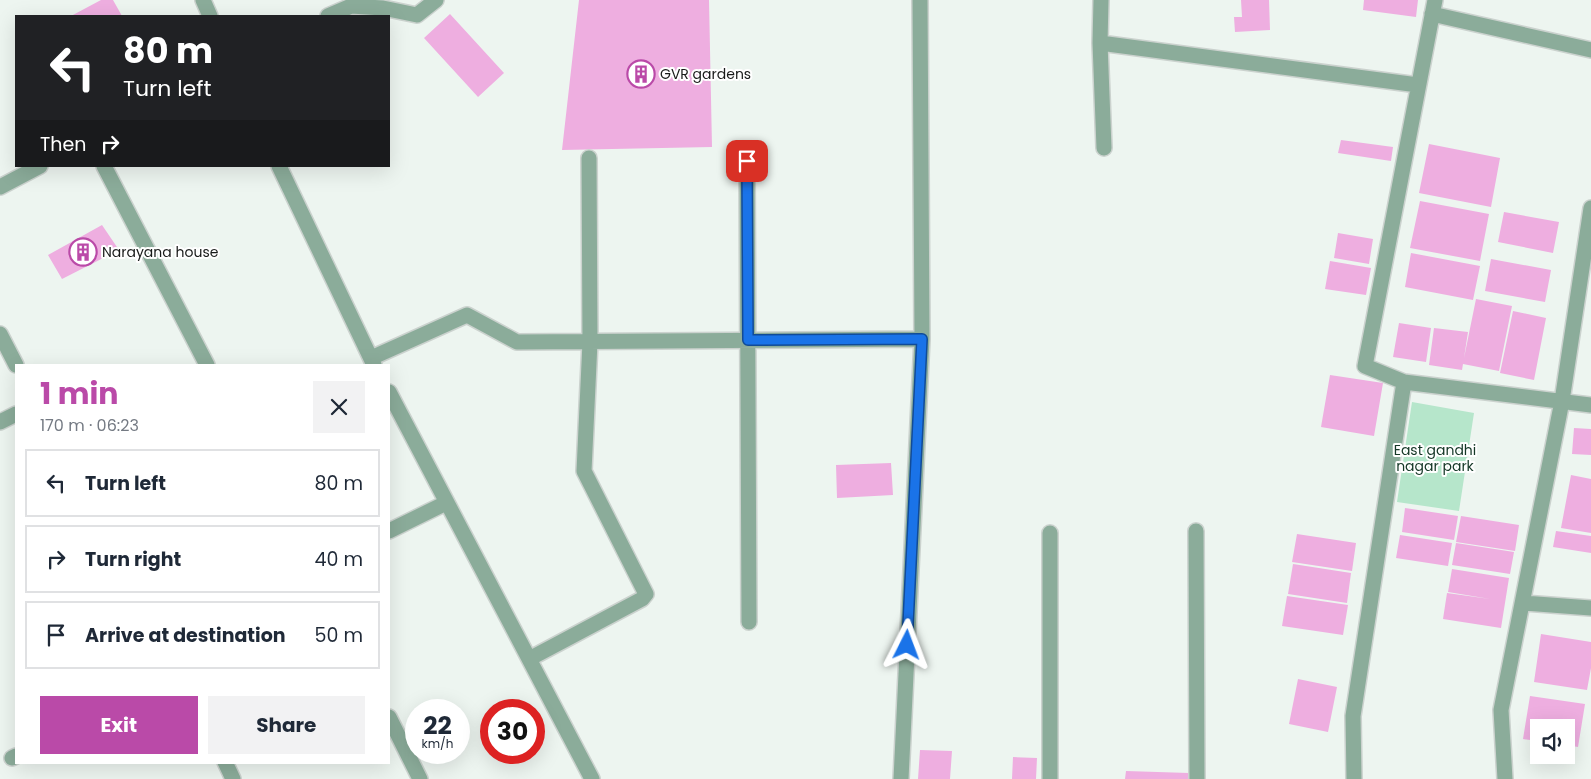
<!DOCTYPE html>
<html lang="en">
<head>
<meta charset="utf-8">
<style>
	body { margin:0; font-family:Poppins,sans-serif; background:#f2f2f3; color:#1f2937; height:100vh; display:flex; flex-direction:column; font-size:19px; white-space:nowrap }
	* { box-sizing:border-box; margin:0 }
	p { font-size:16px; color:#747a83 }
	.icon { flex:none; width:28px; height:28px; fill:none; stroke:currentColor; stroke-width:2; stroke-linecap:round; stroke-linejoin:round }
	.map { position:relative; flex:1; overflow:hidden }
	.drawer { position:absolute; left:15px; top:364px; width:375px; height:400px; display:flex; flex-direction:column; background:#fff; border-radius:0px; box-shadow:0 5px 20px #0002 }
	.drawer>* { flex:none }
	.banner { position:absolute; left:15px; top:15px; width:375px; height:152px; border-radius:0px; box-shadow:0 5px 20px #0002; background:#202124; color:#fff; overflow:hidden }
	.fabs { position:absolute; left:1530px; top:719px; display:grid; gap:10px }
	.fabs a { display:grid; place-items:center; width:45px; height:45px; border-radius:0px; background:#fff; box-shadow:0 5px 20px #0002; font-size:25px }
	.speed { position:absolute; left:405px; top:699px; display:flex; gap:10px; font-size:25px; font-weight:700; text-align:center }
	.speed>* { display:grid; place-content:center; width:65px; height:65px; border-radius:50%; background:#fff; box-shadow:0 5px 20px #0002; line-height:1 }
	.speed small { font-size:12px; font-weight:400 }
	.speed .limit { border:8px solid #d22; background:#fff; color:#111 }
	.pin { position:absolute; display:grid; place-items:center; width:42px; height:42px; color:#fff; margin:-21px; border-radius:10px; box-shadow:0 2px 8px #0006 }
	.me { position:absolute; width:55px; margin:-28px; rotate:3deg; stroke-linejoin:round; filter:drop-shadow(0 0 4px #0008) }
	.turn { display:flex; align-items:center; gap:18px; height:105px; padding:0 25px; font-size:22px }
	.turn .icon { width:65px; height:65px; stroke-width:2.5 }
	.turn b { display:block; font-size:35px; line-height:42px }
	.then { display:flex; align-items:center; height:48px; padding:0 25px; background:#0003; gap:10px; font-size:19px }
	.round { display:grid; place-items:center; flex:none; width:52px; height:52px; border-radius:0px; background:#f2f2f3 }
	.overview { display:flex; align-items:center; justify-content:space-between; height:85px; padding:0 25px }
	h1 { font-size:30px; font-weight:700; line-height:38px; color:#ba4aa8 }
	.cta { display:flex; gap:10px; margin-top:auto; padding:10px 25px }
	.cta a { flex:1; height:58px; border-radius:0px; background:#ba4aa8; color:#fff; font-size:20px; font-weight:700; line-height:58px; text-align:center }
	.cta a+a { background:#f2f2f3; color:#1f2937 }
	ul { padding:0; list-style:none }
	li { display:flex; align-items:center; gap:15px; height:68px; margin:0 10px 8px; padding:0 15px; border:2px solid #e0e1e3; border-radius:0px }
	li div { flex:1 }
	li b { display:block; font-size:19px }
	li em { font-style:normal }
	.map>svg:first-child { display:block }
</style>
</head>
<body>
<div class="map">
<svg width="1591" height="779" viewBox="0 0 1591 779">
	<rect width="100%" height="100%" fill="#edf5f0"/>
	<path fill="#b6e6cb" d="M1412 402 1474 413 1459 511 1397 502Z"/>
	<path fill="#eeaee0" d="M101 0H113L122 16H71Z
		M579 0H709L712 147 562 150Z
		M1241 0H1269L1270 30 1235 32 1234 17H1242Z
		M1364 0H1418L1416 17 1363 10Z
		M450 14 504 73 478 97 424 38Z
		M1341 140 1393 147 1391 161 1338 153Z
		M1429 144 1500 158 1491 207 1419 193Z
		M1420 201 1489 214 1480 261 1410 248Z
		M1504 212 1559 222 1553 253 1498 242Z
		M102 225 119 250 62 279 48 255Z
		M1338 233 1373 239 1369 264 1334 258Z
		M1411 253 1480 266 1473 300 1405 287Z
		M1491 259 1551 270 1545 302 1485 291Z
		M1330 261 1371 268 1366 295 1325 289Z
		M1476 299 1512 306 1499 371 1463 364 1462 370 1429 365 1434 328 1468 332 1464 358Z
		M1513 311 1546 318 1534 380 1500 373Z
		M1399 323 1431 328 1426 362 1393 357Z
		M1330 375 1383 383 1374 436 1321 427Z
		M1574 428 1591 429V455L1572 454Z
		M891 463 893 495 837 498 836 465Z
		M1571 475 1591 479V533L1561 528Z
		M1405 508 1458 516 1454 540 1402 532Z
		M1461 516 1519 525 1515 551 1456 542Z
		M1556 531 1591 536V553L1553 547Z
		M1297 534 1356 543 1352 571 1292 562Z
		M1400 535 1452 543 1448 566 1396 558Z
		M1456 543 1514 552 1510 574 1452 565Z
		M1293 564 1351 573 1347 603 1288 594Z
		M1452 569 1509 578 1501 628 1443 619 1447 593 1490 599 1448 592Z
		M1287 596 1348 605 1343 635 1282 626Z
		M1541 634 1591 642V668L1587 690 1534 682Z
		M1298 679 1337 687 1328 732 1289 724Z
		M1530 696 1585 704 1578 747 1566 745V728H1539V741L1523 739Z
		M920 750 952 751 950 779H918Z
		M1013 757 1037 758 1036 779H1012Z
		M1126 771 1189 773V779H1125Z"/>
	<g fill="none" stroke-linecap="round" stroke-linejoin="round">
		<g stroke="#cbd2ce" stroke-width="18">
			<path id="minor" d="M203 0 210 16
				M1101 0 1100 43 1418 85
				M1432 14 1591 50
				M328 16 351 6 383 8 417 15 436 0
				M1100 43 1104 148
				M747 161 749 622
				M104 166 207 365
				M279 166 374 365
				M0 187 40 166
				M0 334 16 365
				M371 358 467 315 517 342 922 339
				M1404 382 1591 405
				M389 392 592 779
				M0 422 16 414
				M389 531 446 503
				M1196 531 1197 779
				M1050 533V779
				M1523 603 1591 608
				M529 659 642 599 646 594 584 471 590 342 589 158
				M389 717 420 779
				M12 758 16 756
				M225 762 233 779
				M901 779 922 339 920 0
				M1354 779 1353 716 1404 382 1365 366 1435 0
				M1505 779 1501 710 1562 401 1591 208"/>
		</g>
		<use href="#minor" stroke="#8bac9a" stroke-width="15"/>
	</g>
	<g fill="none" stroke-linecap="round" stroke-linejoin="round">
		<g stroke="#114b97" stroke-width="12">
			<path id="route" d="M747 161 748 340 922 339 907 645"/>
		</g>
		<use href="#route" stroke="#1a73e8" stroke-width="9"/>
	</g>
	<defs>
		<g id="building-ring" transform="scale(1.4375)"><circle r="9.5" fill="#fff" stroke="#ba4aa8" stroke-width="1.5"/><path d="M-4-6H4V6H1V3H-1V6H-4ZM-2.5-4.3h1.7v1.8h-1.7ZM.8-4.3h1.7v1.8H.8ZM-2.5-1h1.7V.8h-1.7ZM.8-1h1.7V.8H.8Z" fill="#ba4aa8"/></g>
	</defs>
	<g fill-rule="evenodd">
		<use href="#building-ring" x="641" y="74"/>
		<use href="#building-ring" x="83" y="252"/>
	</g>
	<g text-anchor="middle" dominant-baseline="central" stroke-width="4" stroke-linejoin="round" paint-order="stroke">
		<g font-size="14" fill="#181a19" stroke="#fff" text-anchor="start">
			<text x="660" y="74">GVR gardens</text>
			<text x="102" y="252">Narayana house</text>
		</g>
		<g font-size="14" fill="#143726" stroke="#fff">
			<text x="1435" y="450">East gandhi<tspan x="1435" dy="16">nagar park</tspan></text>
		</g>
	</g>
</svg>
<div class="fabs">
<a><svg class="icon" aria-label="sound" viewBox="0 0 24 24"><path d="M4 9h4l5-4v14l-5-4H4zM17 9q2 3 0 6"/></svg></a>
</div>
<div class="speed"><div>22<small>km/h</small></div><div class="limit">30</div></div>
<div class="pin" style="left:747px;top:161px;background:#d93025"><svg class="icon" aria-label="arrive" viewBox="0 0 24 24"><path d="M6 21V4h12l-3 4 3 4H6"/></svg></div>
<svg class="me" style="left:907px;top:645px" viewBox="-20 -20 40 40"><path d="M0-17L14 15 0 8-14 15z" fill="#1a73e8" stroke="#fff" stroke-width="4"/></svg>
<div class="banner">
<div class="turn"><svg class="icon" aria-label="left" viewBox="0 0 24 24"><path d="M17 20v-9H6M10 6l-5 5 5 5"/></svg><div><b>80 m</b>Turn left</div></div>
<div class="then">Then<svg class="icon" aria-label="right" viewBox="0 0 24 24"><path d="M7 20v-9h11M14 6l5 5-5 5"/></svg></div>
</div>
<section class="drawer">
<div class="overview"><div><h1>1 min</h1><p>170 m · 06:23</p></div><a class="round"><svg class="icon" aria-label="close" viewBox="0 0 24 24"><path d="M6 6l12 12M18 6L6 18"/></svg></a></div>
<ul>
<li><svg class="icon" aria-label="left" viewBox="0 0 24 24"><path d="M17 20v-9H6M10 6l-5 5 5 5"/></svg><div><b>Turn left</b></div><em>80 m</em></li>
<li><svg class="icon" aria-label="right" viewBox="0 0 24 24"><path d="M7 20v-9h11M14 6l5 5-5 5"/></svg><div><b>Turn right</b></div><em>40 m</em></li>
<li><svg class="icon" aria-label="arrive" viewBox="0 0 24 24"><path d="M6 21V4h12l-3 4 3 4H6"/></svg><div><b>Arrive at destination</b></div><em>50 m</em></li>
</ul>
<div class="cta"><a>Exit</a><a>Share</a></div>
</section>
</div>
</body>
</html>
